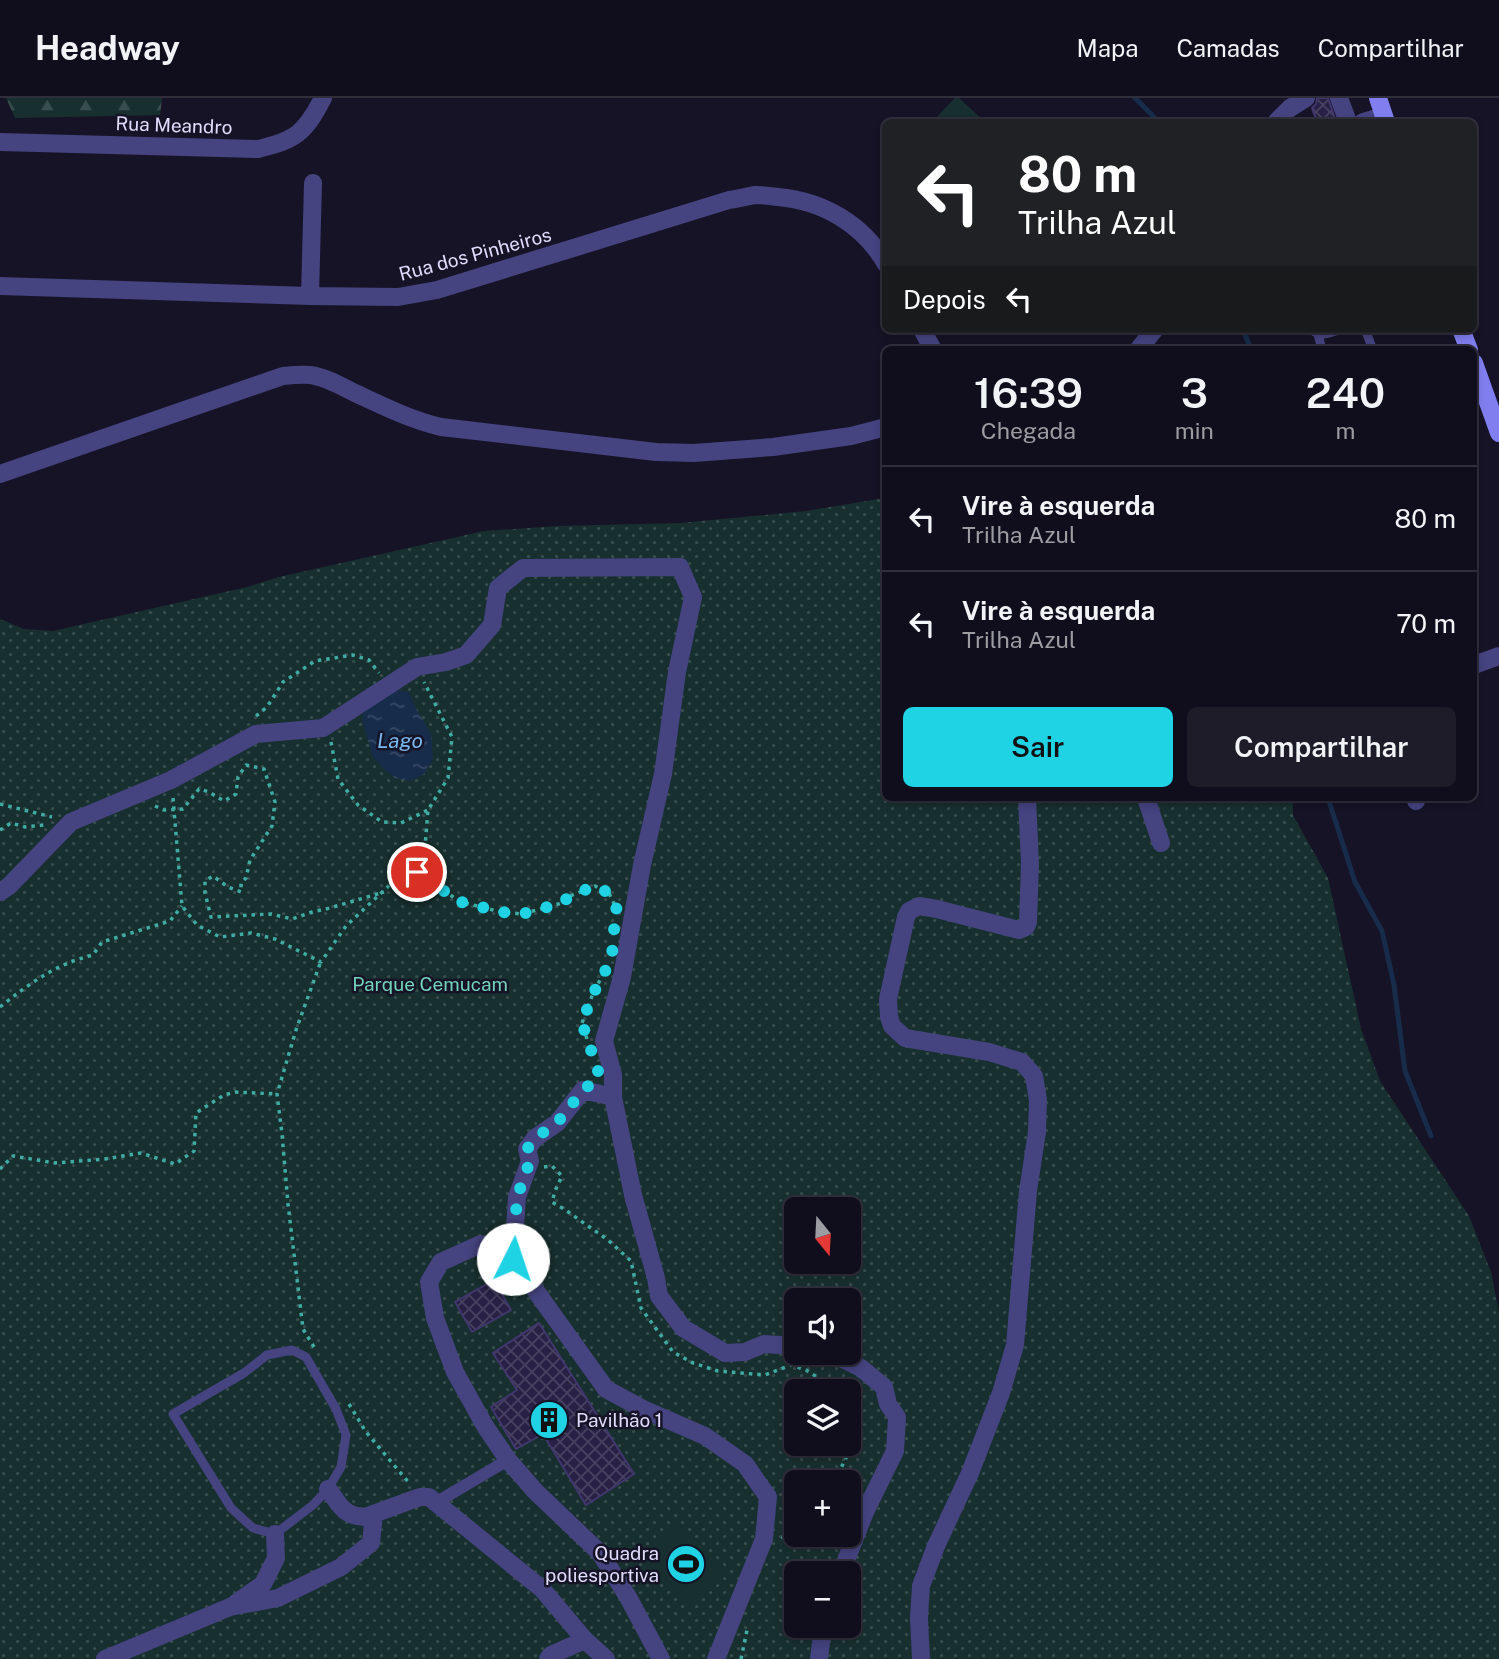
<!DOCTYPE html>
<html lang="pt">
<head>
<meta charset="utf-8">
<style>
	body { margin:0; font-family:"Public Sans",sans-serif; background:#1e1c29; color:#f1f3f6; height:100vh; display:flex; flex-direction:column; font-size:26px; white-space:nowrap }
	* { box-sizing:border-box; margin:0 }
	p { font-size:23px; color:#9c9ca3 }
	.icon { flex:none; width:38px; height:38px; fill:none; stroke:currentColor; stroke-width:2; stroke-linecap:round; stroke-linejoin:round }
	.map { position:relative; flex:1; overflow:hidden }
	.drawer { position:absolute; left:882px; top:248px; width:595px; height:455px; display:flex; flex-direction:column; background:#100e1c; border-radius:10px; box-shadow:0 4px 10px #0003,0 0 0 2px #302e3b }
	.drawer>* { flex:none }
	.banner { position:absolute; left:882px; top:21px; width:595px; height:214px; border-radius:10px; box-shadow:0 4px 10px #0003,0 0 0 2px #302e3b; background:#202124; color:#fff; overflow:hidden }
	.needle { width:46px; rotate:162deg }
	.fabs { position:absolute; left:784px; top:1099px; display:grid; gap:14px }
	.fabs a { display:grid; place-items:center; width:77px; height:77px; border-radius:10px; background:#100e1c; box-shadow:0 4px 10px #0003,0 0 0 2px #302e3b; font-size:35px }
	.pin { position:absolute; display:grid; place-items:center; width:60px; height:60px; color:#fff; margin:-30px; border:4px solid #fff; border-radius:50%; box-shadow:0 2px 7px #0007 }
	.me { position:absolute; width:77px; margin:-38px; rotate:4deg; stroke-linejoin:round; filter:drop-shadow(0 0 5px #0008) }
	.turn { display:flex; align-items:center; gap:24px; height:147px; padding:0 21px; font-size:32px }
	.turn .icon { width:91px; height:91px; stroke-width:2.5 }
	.turn b { display:block; font-size:49px; line-height:60px }
	.then { display:flex; align-items:center; height:66px; padding:0 21px; background:#0003; gap:14px; font-size:26px }
	.eta { display:flex; justify-content:space-evenly; align-items:center; height:119px; text-align:center }
	.eta b { font-size:42px; font-weight:600; line-height:49px }
	.primary-button { display:flex; gap:14px; margin-top:auto; padding:14px 21px }
	.primary-button a { flex:1; height:80px; border-radius:10px; background:#1fd2e4; color:#111; font-size:28px; font-weight:600; line-height:80px; text-align:center }
	.primary-button a+a { background:#1e1c29; color:#f1f3f6 }
	ul { padding:0; list-style:none }
	li { display:flex; align-items:center; gap:21px; height:105px; padding:0 21px; border-top:2px solid #302e3b }
	li div { flex:1 }
	li b { display:block; font-size:26px }
	li em { font-style:normal }
	header { display:flex; align-items:center; gap:42px; box-sizing:border-box; height:98px; padding:0 35px; background:#100e1c; border-bottom:2px solid #302e3b }
	header strong { font-size:33px }
	nav { display:flex; gap:38px; margin-inline-start:auto; font-size:24px }
	.map>svg:first-child { display:block }
</style>
</head>
<body>
<header>
<strong>Headway</strong>
<nav><a>Mapa</a><a>Camadas</a><a>Compartilhar</a></nav>
</header>
<div class="map">
<svg width="1499" height="1561" viewBox="0 0 1499 1561">
	<defs>
		<pattern id="forest-firs" width="22" height="20" patternUnits="userSpaceOnUse" patternTransform="scale(1.75)"><rect width="22" height="20" fill="#17302f"/><path d="M5 1l3.5 6h-7zM16 11l3.5 6h-7z" fill="#384d4e"/></pattern>
		<pattern id="park-dots" width="8" height="8" patternUnits="userSpaceOnUse" patternTransform="scale(1.75)"><rect width="8" height="8" fill="#17302f"/><path d="M2 2h.1M6 6h.1" fill="none" stroke="#384d4e" stroke-width="1.8" stroke-linecap="round"/></pattern>
		<pattern id="water-ripples" width="26" height="14" patternUnits="userSpaceOnUse" patternTransform="scale(1.75)"><rect width="26" height="14" fill="#172c4b"/><path d="M2 4q2-2 4 0t4 0M15 11q2-2 4 0t4 0" fill="none" stroke="#384a66"/></pattern>
		<pattern id="building-cross-hatch" width="8" height="8" patternUnits="userSpaceOnUse" patternTransform="scale(1.75)"><rect width="8" height="8" fill="#282145"/><path d="M0 0l8 8M0 8l8-8" fill="none" stroke="#474161"/></pattern>
	</defs>
	<rect width="100%" height="100%" fill="#161326"/>
	<path fill="url(#forest-firs)" d="M6 0H162L160 17 15 20Z"/>
	<path fill="url(#park-dots)" fill-rule="evenodd" d="M885 400 886 700H1293V717L1328 780 1361 931 1380 983 1469 1118 1491 1174 1499 1215V1561H0V521L24 531 53 533 247 489 279 479 484 433 558 428 680 425 806 413ZM796 1111H849V1164H796ZM796 1202H849V1255H796ZM796 1293H849V1346H796ZM796 1384H849V1437H796ZM796 1475H849V1528H796Z"/>
	<path fill="#17302f" d="M955 0H959L985 24H932Z
		M678 1422 729 1474 694 1509 643 1457Z"/>
	<path fill="url(#water-ripples)" d="M390 591 409 594 416 611 431 635 433 662 424 676 410 683 395 680 384 671 373 659 362 622 365 608Z"/>
	<g fill="none" stroke-linecap="round" stroke-linejoin="round">
		<path stroke="#172c4b" stroke-width="5" d="M1135 0 1153 18 1157 24
			M1243 231 1251 252
			M1328 700 1355 784 1382 833 1394 887 1405 973 1431 1038"/>
	</g>
	<path fill="url(#building-cross-hatch)" stroke="#41366e" stroke-width="2" d="M1317 0H1328L1336 24H1317L1312 10 1316 6Z
		M494 1182 511 1212 472 1234 455 1204Z
		M539 1225 634 1376 586 1407 543 1336 516 1351 491 1309 517 1292 493 1255Z"/>
	<g fill="none" stroke-linecap="round" stroke-linejoin="round">
		<path stroke="#3faca5" stroke-width="3.5" stroke-dasharray="3.5 5" stroke-linecap="butt" d="M256 618 267 609 283 584 315 563 353 557 369 562 379 575
			M331 644 338 681 358 707 382 724 401 725 428 712
			M173 700 182 808 197 827 220 839 251 835 275 841 321 864 346 828 394 783 417 774 424 761 428 712 448 680 452 639 424 584
			M0 706 52 719
			M155 708 164 712 183 711 199 691 209 694 224 703 236 696 238 679 246 667 264 671 275 704 272 728 250 762 246 780 241 785V794L228 789 213 778 205 783V795L211 819 271 816 292 821 312 814 330 810 384 794
			M0 732 11 725 25 729 44 727
			M417 774 434 770 441 791 461 804 501 814 522 816 562 805 570 798 595 788 609 795 616 810
			M0 909C30 885 56 866 93 857L102 844 170 823 182 808
			M587 941 582 925 592 898 604 874
			M544 1069 552 1068 562 1078 555 1093 552 1104 564 1111 608 1142 631 1163 641 1210 673 1254 693 1265 718 1273 765 1277 791 1267 806 1272 839 1293
			M0 1071 13 1058 55 1065 105 1061 141 1055 175 1066 194 1053 196 1015 224 997 235 994 277 996
			M314 1249 303 1231 288 1106 282 1036 277 996 296 932 321 863
			M349 1306 366 1334 410 1386
			M834 1384 848 1356 855 1323 849 1309
			M782 1441 796 1425
			M741 1561 747 1532"/>
		<path stroke="#454380" stroke-width="9" d="M1311 231C1320 240 1330 235 1341 231
			M1365 231 1373 252
			M1318 236 1322 252
			M292 1252 306 1259 336 1311 346 1337 341 1369 328 1391 313 1407 275 1436 253 1430 231 1410 173 1316 244 1275 267 1257Z"/>
		<path stroke="#454380" stroke-width="12" d="M437 1404 508 1362"/>
		<path stroke="#454380" stroke-width="18" d="M1339 0 1348 24
			M1276 24 1290 10 1306 0
			M1363 24 1383 18
			M0 44 258 51C296 42 305 35 323 0
			M0 188 310 198 398 199 437 192 729 102C738 101 747 98 756 97 763 97 771 98 778 99 823 103 863 126 886 166
			M310 198 313 85
			M922 231 933 252
			M1138 252 1155 231
			M0 376 283 278C292 277 301 276 310 277 326 279 341 288 355 295 383 308 411 322 441 329L656 354 694 355 773 349 851 338 886 329
			M1474 567 1499 558
			M1146 700 1161 745
			M1415 700 1416 703
			M0 794 9 788 71 724 171 682 256 636 323 630 417 569 446 564 466 557 492 527 498 490 523 470 680 469 693 499 677 574 663 676 642 767 622 879 604 943 613 977V999L633 1097 656 1180 659 1198 683 1230 725 1255 745 1254 764 1246 796 1248
			M513 1161 517 1099 530 1063 527 1051 535 1040 557 1025 583 992 613 999
			M830 1255 861 1270 884 1289 888 1306 897 1319 895 1353 865 1414 841 1475
			M328 1391C340 1407 343 1418 365 1419L420 1399H429L542 1491 585 1542 606 1561
			M236 1505 263 1486 276 1460 275 1436
			M105 1561 230 1509 278 1500 341 1469 371 1445 374 1416
			M548 1561 551 1557 585 1542
			M661 1561 628 1499 600 1455 535 1393 508 1362 485 1328 455 1274 435 1220 429 1184 441 1164 481 1146 513 1161 606 1291 643 1311 705 1338 745 1366 768 1399 764 1441 716 1561
			M819 1561 823 1528
			M921 1561 919 1520 921 1488 936 1448 970 1375 1001 1295 1015 1247 1028 1093 1037 1034 1038 1002 1034 978 1022 964 989 954 905 940 892 928 889 919 888 901 906 819 909 813 919 808 937 811 1019 832 1026 829 1028 824 1030 766 1027 700"/>
		<path stroke="#817ff0" stroke-width="18" d="M1378 0 1386 24
			M1461 231 1469 252
			M1474 265 1499 335"/>
	</g>
	<g fill="none" stroke-linecap="round" stroke-linejoin="round">
		<path stroke="#1fd2e4" stroke-width="12" stroke-dasharray="0 21.6" d="M417 774 434 770 441 791 461 804 501 814 522 816 562 805 570 798 595 788 609 795 618 814 613 836 612 860 592 898 582 925 600 979 583 992 557 1025 535 1040 527 1051 530 1063 517 1099 513 1161"/>
	</g>
	<defs>
		<g id="building-disc" transform="scale(2.0125)"><circle r="9.5" fill="#1fd2e4" stroke="#161326"/><path d="M-4-6H4V6H1V3H-1V6H-4ZM-2.5-4.3h1.7v1.8h-1.7ZM.8-4.3h1.7v1.8H.8ZM-2.5-1h1.7V.8h-1.7ZM.8-1h1.7V.8H.8Z" fill="#111"/></g>
		<g id="stadium-disc" transform="scale(2.0125)"><circle r="9.5" fill="#1fd2e4" stroke="#161326"/><path d="M0-5a6.5 5 0 1 0 0 10a6.5 5 0 1 0 0-10ZM-3.5-1.8h7v3.6h-7Z" fill="#111"/></g>
	</defs>
	<g fill-rule="evenodd">
		<use href="#building-disc" x="549" y="1322"/>
		<use href="#stadium-disc" x="686" y="1466"/>
	</g>
	<g text-anchor="middle" dominant-baseline="central" stroke-width="5" stroke-linejoin="round" paint-order="stroke">
		<g font-size="19" fill="#e0dcfb" stroke="#161326">
			<text transform="translate(174 27) rotate(2)">Rua Meandro</text>
			<text transform="translate(475 156) rotate(-15)">Rua dos Pinheiros</text>
		</g>
		<g font-size="19" fill="#70d3ba" stroke="#161326">
			<text x="430" y="886">Parque Cemucam</text>
		</g>
		<g font-size="19" fill="#e0dcfb" stroke="#161326" text-anchor="start">
			<text x="576" y="1322">Pavilhão 1</text>
			<text x="659" y="1455" text-anchor="end">Quadra<tspan x="659" dy="22">poliesportiva</tspan></text>
		</g>
		<g font-size="21" font-style="italic" fill="#77b8ef" stroke="#161326">
			<text x="400" y="642">Lago</text>
		</g>
	</g>
</svg>
<div class="fabs">
<a><svg class="needle" viewBox="-14 -14 28 28"><path d="M0-13l5 13h-10z" fill="#e53935"/><path d="M0 13l5-13h-10z" fill="#9c9ca3"/></svg></a>
<a><svg class="icon" aria-label="sound" viewBox="0 0 24 24"><path d="M4 9h4l5-4v14l-5-4H4zM17 9q2 3 0 6"/></svg></a>
<a><svg class="icon" aria-label="layers" viewBox="0 0 24 24"><path d="M12 4l9 5-9 5-9-5zM3 14l9 5 9-5"/></svg></a>
<a>+</a>
<a>−</a>
</div>
<div class="pin" style="left:417px;top:774px;background:#d93025"><svg class="icon" aria-label="arrive" viewBox="0 0 24 24"><path d="M6 21V4h12l-3 4 3 4H6"/></svg></div>
<svg class="me" style="left:513px;top:1161px" viewBox="-20 -20 40 40"><circle r="19" fill="#fff"/><path d="M0-13L10 11 0 6-10 11z" fill="#1fd2e4"/></svg>
<div class="banner">
<div class="turn"><svg class="icon" aria-label="left" viewBox="0 0 24 24"><path d="M17 20v-9H6M10 6l-5 5 5 5"/></svg><div><b>80 m</b>Trilha Azul</div></div>
<div class="then">Depois<svg class="icon" aria-label="left" viewBox="0 0 24 24"><path d="M17 20v-9H6M10 6l-5 5 5 5"/></svg></div>
</div>
<section class="drawer">
<div class="eta">
<div><b>16:39</b><p>Chegada</p></div>
<div><b>3</b><p>min</p></div>
<div><b>240</b><p>m</p></div>
</div>
<ul>
<li><svg class="icon" aria-label="left" viewBox="0 0 24 24"><path d="M17 20v-9H6M10 6l-5 5 5 5"/></svg><div><b>Vire à esquerda</b><p>Trilha Azul</p></div><em>80 m</em></li>
<li><svg class="icon" aria-label="left" viewBox="0 0 24 24"><path d="M17 20v-9H6M10 6l-5 5 5 5"/></svg><div><b>Vire à esquerda</b><p>Trilha Azul</p></div><em>70 m</em></li>
</ul>
<div class="primary-button"><a>Sair</a><a>Compartilhar</a></div>
</section>
</div>
</body>
</html>
